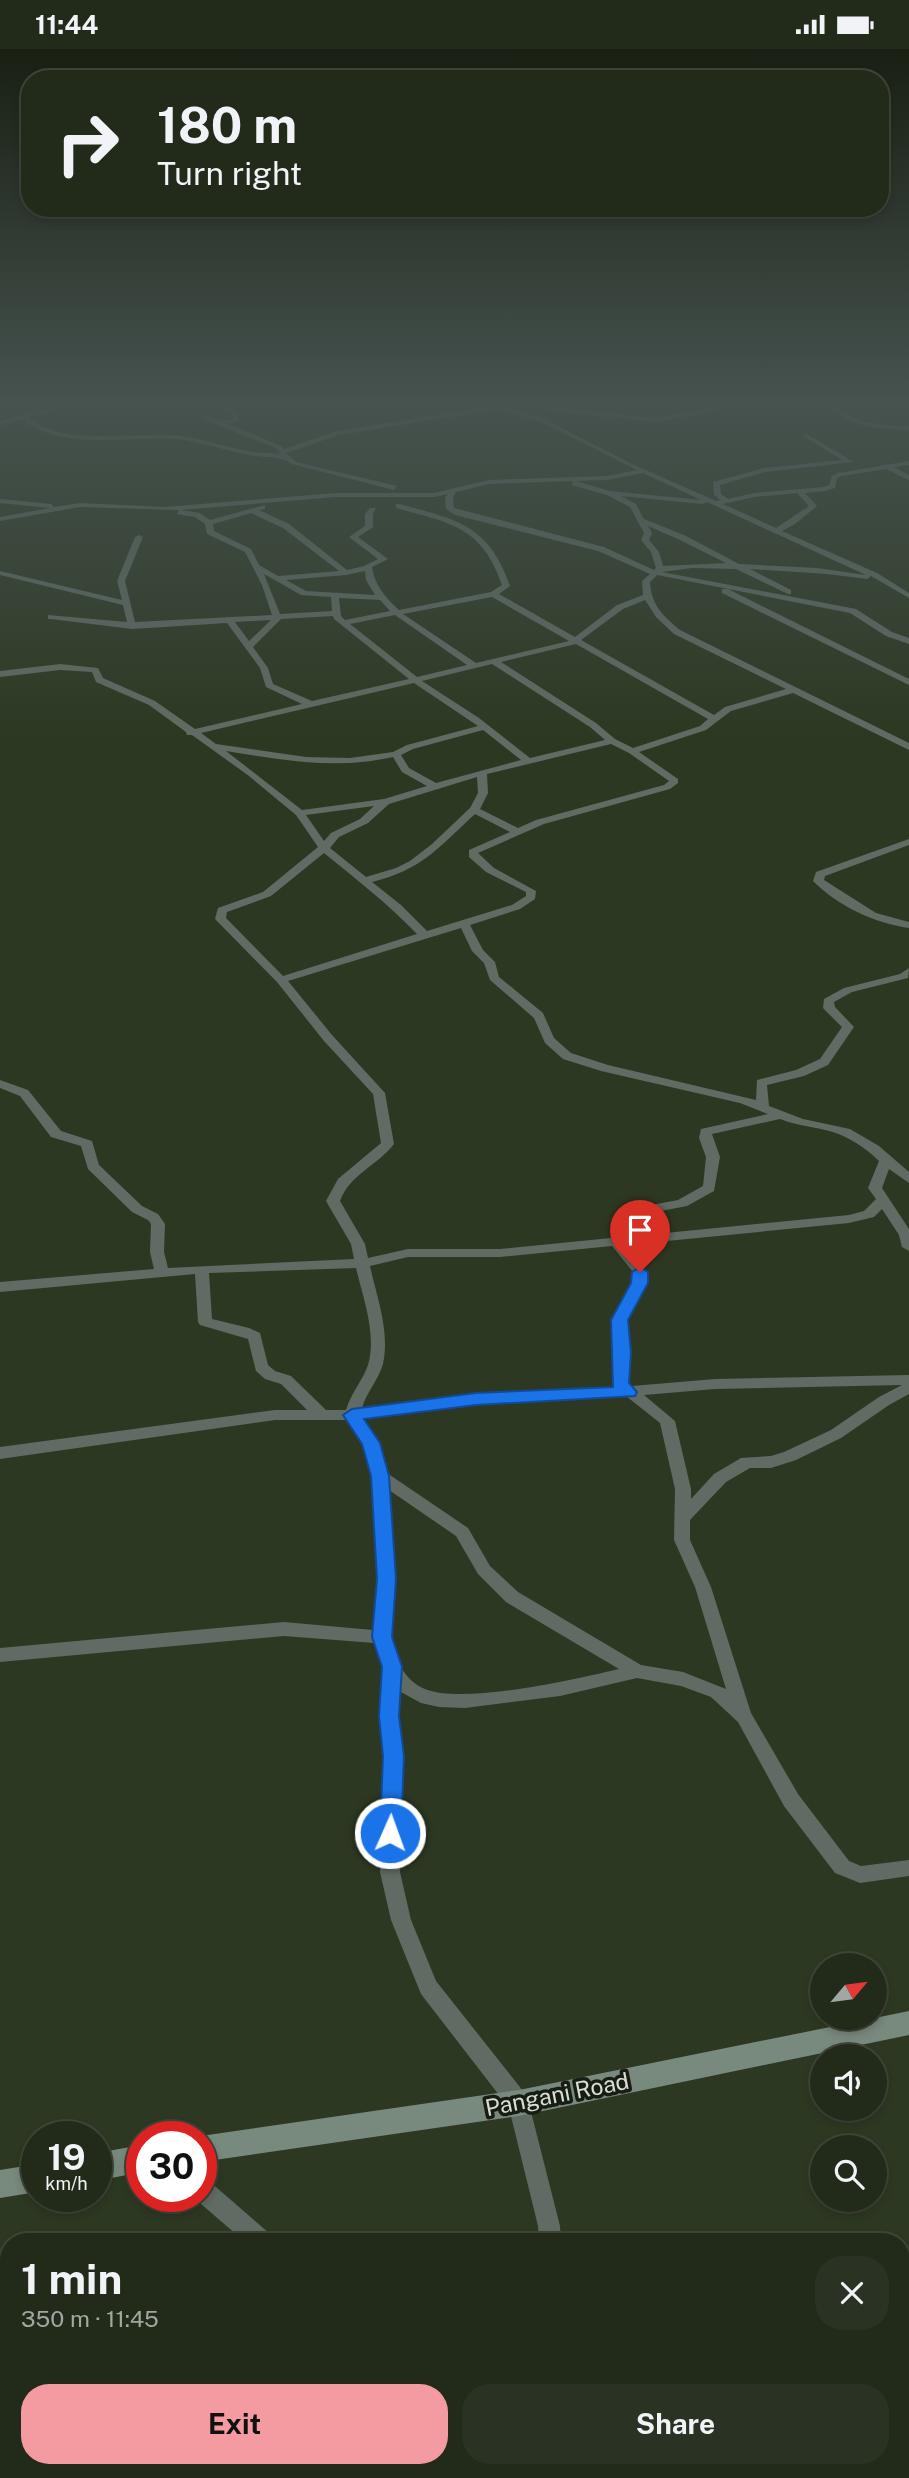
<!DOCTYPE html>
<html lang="en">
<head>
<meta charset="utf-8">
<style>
	body { margin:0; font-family:"Public Sans",sans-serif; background:#2a3223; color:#f1f3f6; height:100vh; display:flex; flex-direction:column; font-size:26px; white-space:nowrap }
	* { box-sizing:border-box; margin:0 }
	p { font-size:23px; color:#a2a7a2 }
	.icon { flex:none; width:38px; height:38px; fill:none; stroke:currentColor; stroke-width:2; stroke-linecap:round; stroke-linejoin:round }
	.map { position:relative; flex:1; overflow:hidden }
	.details { position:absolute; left:0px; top:2184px; width:910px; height:245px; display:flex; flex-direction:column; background:#222a1a; border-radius:28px 28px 0 0; box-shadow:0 4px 10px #0003,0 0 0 2px #3f4639 }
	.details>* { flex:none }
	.banner { position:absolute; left:21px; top:21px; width:868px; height:147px; border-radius:28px; box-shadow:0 4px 10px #0003,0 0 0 2px #3f4639; background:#222a1a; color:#f1f3f6; overflow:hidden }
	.needle { width:46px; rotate:61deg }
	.controls { position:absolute; left:810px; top:1904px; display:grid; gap:14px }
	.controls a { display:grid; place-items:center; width:77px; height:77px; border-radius:50%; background:#222a1a; box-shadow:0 4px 10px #0003,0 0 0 2px #3f4639; font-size:35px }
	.speed { position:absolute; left:21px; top:2072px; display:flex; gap:14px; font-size:35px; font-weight:700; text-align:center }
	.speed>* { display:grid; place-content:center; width:91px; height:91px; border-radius:50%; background:#222a1a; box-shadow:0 4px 10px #0003,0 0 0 2px #3f4639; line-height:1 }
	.speed small { font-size:18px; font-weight:400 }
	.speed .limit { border:10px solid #d22; background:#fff; color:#111 }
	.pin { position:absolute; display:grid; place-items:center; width:60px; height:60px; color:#fff; margin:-72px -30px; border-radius:50% 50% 50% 0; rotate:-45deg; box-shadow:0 0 7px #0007 }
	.pin .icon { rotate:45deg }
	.me { position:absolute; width:77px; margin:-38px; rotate:2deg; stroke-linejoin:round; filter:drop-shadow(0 0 5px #0008) }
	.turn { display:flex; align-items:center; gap:24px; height:147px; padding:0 21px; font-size:32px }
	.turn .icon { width:91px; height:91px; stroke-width:2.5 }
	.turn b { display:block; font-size:49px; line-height:60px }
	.round { display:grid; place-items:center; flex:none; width:74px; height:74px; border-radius:28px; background:#2a3223 }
	.head { display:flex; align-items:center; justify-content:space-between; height:119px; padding:0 21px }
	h1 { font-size:42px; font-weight:700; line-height:52px }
	.cta { display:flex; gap:14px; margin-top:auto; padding:14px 21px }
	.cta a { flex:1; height:80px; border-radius:28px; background:#f49aa1; color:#111; font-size:28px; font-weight:700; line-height:80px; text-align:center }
	.cta a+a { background:#2a3223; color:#f1f3f6 }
	.status { display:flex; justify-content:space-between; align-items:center; height:49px; padding:0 35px; background:#222a1a; direction:ltr }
	.status svg { height:19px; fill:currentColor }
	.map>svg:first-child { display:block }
</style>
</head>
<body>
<div class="status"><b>11:44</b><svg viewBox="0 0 49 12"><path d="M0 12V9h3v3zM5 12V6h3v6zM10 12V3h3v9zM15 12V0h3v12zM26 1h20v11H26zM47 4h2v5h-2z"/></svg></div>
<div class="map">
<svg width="909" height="2429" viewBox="0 0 909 2429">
	<rect width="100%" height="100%" fill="#2d3822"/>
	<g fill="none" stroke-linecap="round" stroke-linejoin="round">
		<path fill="#606b63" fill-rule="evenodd" d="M72 350H79L62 359 28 368C63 399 136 382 180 387 205 390 228 399 253 403 262 404 271 404 280 405L276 399 217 376 199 367 202 365 221 372 233 370V366L218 355 225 350H232L225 355 238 364 239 371 228 375 281 397 284 400 338 382 496 356 502 351 505 353 502 357 544 370 630 414 716 452 720 451 714 446 713 433 764 419 842 411 803 387 805 384 854 413 765 423 720 436 721 445 728 450 754 444 824 438 829 436 832 427 838 424 909 412V416L894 418 909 426V431L886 420 842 427 837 429 835 439 825 442 805 444 817 457 795 475 782 482 877 524 909 544V549L871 527 867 530 827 525 750 520 791 541V545H788L736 520 692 519 662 523 856 560 892 583 909 589V595L886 587 850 564 657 526 650 533C651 556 663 567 680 581L909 694V701L793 644 731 662 706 681 639 703 678 730V734L670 740 544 775 478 804 494 819 536 842 535 850 520 860 470 876 483 901 495 913 499 928 543 964 554 989 571 1004 608 1016 756 1051 757 1031 796 1021 820 1010 842 978 823 959 824 950 844 939 900 925 909 919 908 929 852 943 834 953 835 958 854 978 828 1016 804 1027 767 1036 769 1057 803 1070 850 1080 879 1097 909 1123V1134L889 1120 882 1139 909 1180V1202L902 1198 899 1186 882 1160 874 1168 849 1174 626 1196 647 1223 646 1234 626 1271 630 1304 628 1333 632 1337 715 1330 909 1326V1345L889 1356 841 1389 796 1411 771 1419H750L726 1433 690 1471V1491L711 1538 751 1664 798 1745 849 1812 861 1817 909 1811V1827L860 1834 835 1824 784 1757 738 1673 711 1648 681 1637 637 1629 560 1647 465 1659 439 1658 421 1654 399 1642 398 1667 403 1708 400 1823 411 1871 436 1932 527 2047 560 2177 561 2193H539L538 2177 509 2059 421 1945 391 1871 380 1823 385 1708 380 1667 383 1619 374 1594 284 1587 0 1613V1599L284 1573 373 1581 379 1529 372 1427 363 1395 348 1371H275L0 1410V1398L275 1361H307L281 1335 265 1330 256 1322 248 1290 200 1276 198 1273 195 1225 0 1243V1233L154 1220 150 1203 151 1175 148 1171 132 1163 88 1120 81 1097 51 1088 20 1047 0 1039V1031L28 1041 61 1082 92 1092 99 1116 142 1157 158 1165 165 1175 164 1203 168 1219 354 1210 351 1195 326 1152 338 1130 381 1094 373 1045 324 992 277 933 215 870 218 859 263 843 318 798 296 766 249 727 192 686H187L186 683 149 656 96 633 92 623 60 621 0 628V622L60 615 98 619 103 629 155 652 195 680 302 655 266 638 260 619 227 574 132 580 51 570H48V566L127 573 123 556 0 526V522L122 551 117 532 135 488 139 486 143 488 125 532 135 573 272 566 262 536 245 503 207 485 205 475 195 468 177 465 179 461 80 458 0 472V468L50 459 0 454V450L51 455 54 458 80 454 165 458 335 444H434L489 431 607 427 637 421 540 372 498 360 339 386 286 404 296 413 397 437 394 441 292 415C279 406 264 409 250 406 225 402 201 392 176 390 130 387 59 402 23 370L0 376V372L58 357ZM643 424 701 451 610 442 576 432 607 431ZM573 432 572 436 607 446 630 458 644 484 641 491 651 503 656 519 654 521 604 498 454 459 453 449 456 443 489 435ZM797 444 809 457 776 479 723 455 754 448ZM448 445 445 449 446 460 455 466 598 502 650 525 642 532 643 546 617 556 575 588 499 545 510 537C489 475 455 470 399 455H396V459C450 474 482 477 502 536L491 543 399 561C385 548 375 537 372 518L388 510 358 488 373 478V465L376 459H370L365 465V477L349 488 378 510 364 517 347 521 289 475 259 461 265 460V456L210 471 200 464 181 461 335 448H434ZM621 447 703 455 707 453 866 526 817 519 739 515 684 486 644 470 636 455ZM251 464 283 479 339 522 278 527 259 516 251 500 214 482 213 475ZM648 477 678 490 726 514 663 517 659 503 649 491 652 484ZM365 522 366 531 375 546 306 542 286 531 346 526ZM264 525 301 546 331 548 332 562 280 565ZM492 548 569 592 476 614 403 565ZM339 549 380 551 390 562 345 571 341 567ZM645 551 656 568 674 585 786 640 725 658 714 666 581 591 623 560ZM395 566 467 616 417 628 350 575ZM333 567 334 570 409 630 312 652 273 635 268 619 253 598 281 570ZM271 571 249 592 235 573ZM576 595 708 670 700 677 633 699 615 690 596 674 501 613ZM492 615 590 678 605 691 530 709 479 669 422 632ZM414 634 478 677 407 696 393 703 350 709 306 708 216 695 201 684ZM483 681 521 711 436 734 409 719 401 706 413 700ZM611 695 629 704 669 732 664 736 536 771 518 779 480 760 488 744 487 725ZM226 702C283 711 336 721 393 708L402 723 427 737 384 750 302 761ZM477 728 478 744 470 759 432 795 410 812 396 819 366 828 330 799 339 788 368 774 389 755ZM374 757 360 770 331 784 324 792 306 766ZM475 765 510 783 469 801V808L486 823 526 843V847L512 856 427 882 401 856 372 833C422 821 439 798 475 765ZM324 804C356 830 387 854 417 885L283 927 226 869 227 863 271 847ZM461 879 472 902 484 914 490 931 534 969 545 994 563 1010 601 1022 740 1054 768 1065 701 1080 699 1089 706 1108 703 1137 678 1151 620 1162 612 1177 611 1189 500 1200H408L368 1209 365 1195 340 1152C350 1125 377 1117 394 1095L385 1044 332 986 288 932ZM780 1070C800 1078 822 1078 841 1086 855 1092 869 1102 879 1112L868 1139 876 1150 864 1162 849 1166 625 1188 626 1177 630 1168 687 1157 714 1142 720 1108 712 1085ZM612 1197 633 1223 632 1234 612 1271 616 1304 612 1335 614 1338 476 1345 362 1359C366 1344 379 1330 383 1315 390 1282 377 1249 370 1217L408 1208H500ZM356 1219C363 1249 377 1285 368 1316 363 1331 351 1344 346 1361H326L291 1327 275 1322 268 1316 260 1284 249 1279 212 1270 209 1224ZM902 1336 879 1348 831 1381 784 1403 771 1407 741 1409 714 1425 691 1450V1440L675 1372 644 1346 715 1340ZM626 1347 660 1374 675 1440 674 1491 695 1538 726 1640 683 1623 641 1616 518 1543 490 1517 468 1479 387 1424 379 1394 363 1370 476 1355ZM389 1441 456 1487 478 1525 506 1553 619 1620C577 1630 463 1656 425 1640 407 1633 395 1612 392 1595 388 1573 395 1553 395 1531 396 1501 391 1471 389 1441Z
			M515 350H524L553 358 657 369 749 351 829 350 749 355 657 373 553 362Z
			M851 350H909V353L862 352 835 356C854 375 883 377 909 377V381C880 380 848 378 827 355Z
			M722 540H728L909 630V636L722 544Z
			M909 790V796L825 827 824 831 876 864 909 873V879C874 874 838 857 813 832L816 823Z
			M201 2129 209 2132 270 2185 273 2193H245L193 2148 201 2147Z
			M368 2420H392L395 2429H371Z
			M638 2420H666L669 2429H641Z"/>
		<path fill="#78897d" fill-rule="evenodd" d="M909 1962V1986L519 2067 201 2113V2088H198L201 2087 519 2041Z
			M142 2096V2123L96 2132V2104Z
			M37 2115V2143L0 2149V2121Z"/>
	</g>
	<linearGradient id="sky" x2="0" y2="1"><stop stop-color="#191f13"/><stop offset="0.51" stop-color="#46534f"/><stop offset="1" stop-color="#46534f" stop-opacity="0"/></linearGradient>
	<rect width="909" height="690" fill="url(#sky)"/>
	<path fill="#1a73e8" stroke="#114b97" stroke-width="2" d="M640 1218 648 1223V1234L628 1271 631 1304 629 1334 637 1343 635 1347 476 1356 364 1370 380 1394 389 1427 396 1530 392 1588 402 1618 399 1667 404 1707 401 1784 398 1790 390 1793 383 1790 380 1784 383 1707 379 1667 382 1618 372 1588 377 1530 371 1427 362 1395 343 1366 352 1360 476 1344 613 1338 611 1271 631 1234 632 1223Z"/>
	<g text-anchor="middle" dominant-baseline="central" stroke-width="7" stroke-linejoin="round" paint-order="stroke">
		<g font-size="23" fill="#d8e0d2" stroke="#181d14">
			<text transform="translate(557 2045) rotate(-11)">Pangani Road</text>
		</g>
	</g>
</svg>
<div class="controls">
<a><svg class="needle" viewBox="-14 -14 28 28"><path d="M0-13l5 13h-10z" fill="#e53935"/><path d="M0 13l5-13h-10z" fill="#a2a7a2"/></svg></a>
<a><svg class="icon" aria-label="sound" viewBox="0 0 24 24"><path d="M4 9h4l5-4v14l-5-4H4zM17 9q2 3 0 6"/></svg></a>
<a><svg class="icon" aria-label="search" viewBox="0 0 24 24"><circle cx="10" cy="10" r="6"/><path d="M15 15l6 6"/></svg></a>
</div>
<div class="speed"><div>19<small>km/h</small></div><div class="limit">30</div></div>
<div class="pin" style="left:640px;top:1223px;background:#d93025"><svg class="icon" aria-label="arrive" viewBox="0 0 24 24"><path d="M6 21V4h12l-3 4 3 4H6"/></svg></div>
<svg class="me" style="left:390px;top:1784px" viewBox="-20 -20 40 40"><circle r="17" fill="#1a73e8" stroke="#fff" stroke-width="3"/><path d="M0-11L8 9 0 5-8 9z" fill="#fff"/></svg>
<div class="banner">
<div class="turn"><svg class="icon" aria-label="right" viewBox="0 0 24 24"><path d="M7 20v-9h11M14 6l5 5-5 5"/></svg><div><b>180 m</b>Turn right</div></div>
</div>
<section class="details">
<div class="head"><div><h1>1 min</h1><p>350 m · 11:45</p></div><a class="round"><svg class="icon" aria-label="close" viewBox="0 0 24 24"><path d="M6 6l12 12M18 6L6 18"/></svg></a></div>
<div class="cta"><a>Exit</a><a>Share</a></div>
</section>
</div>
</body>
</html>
